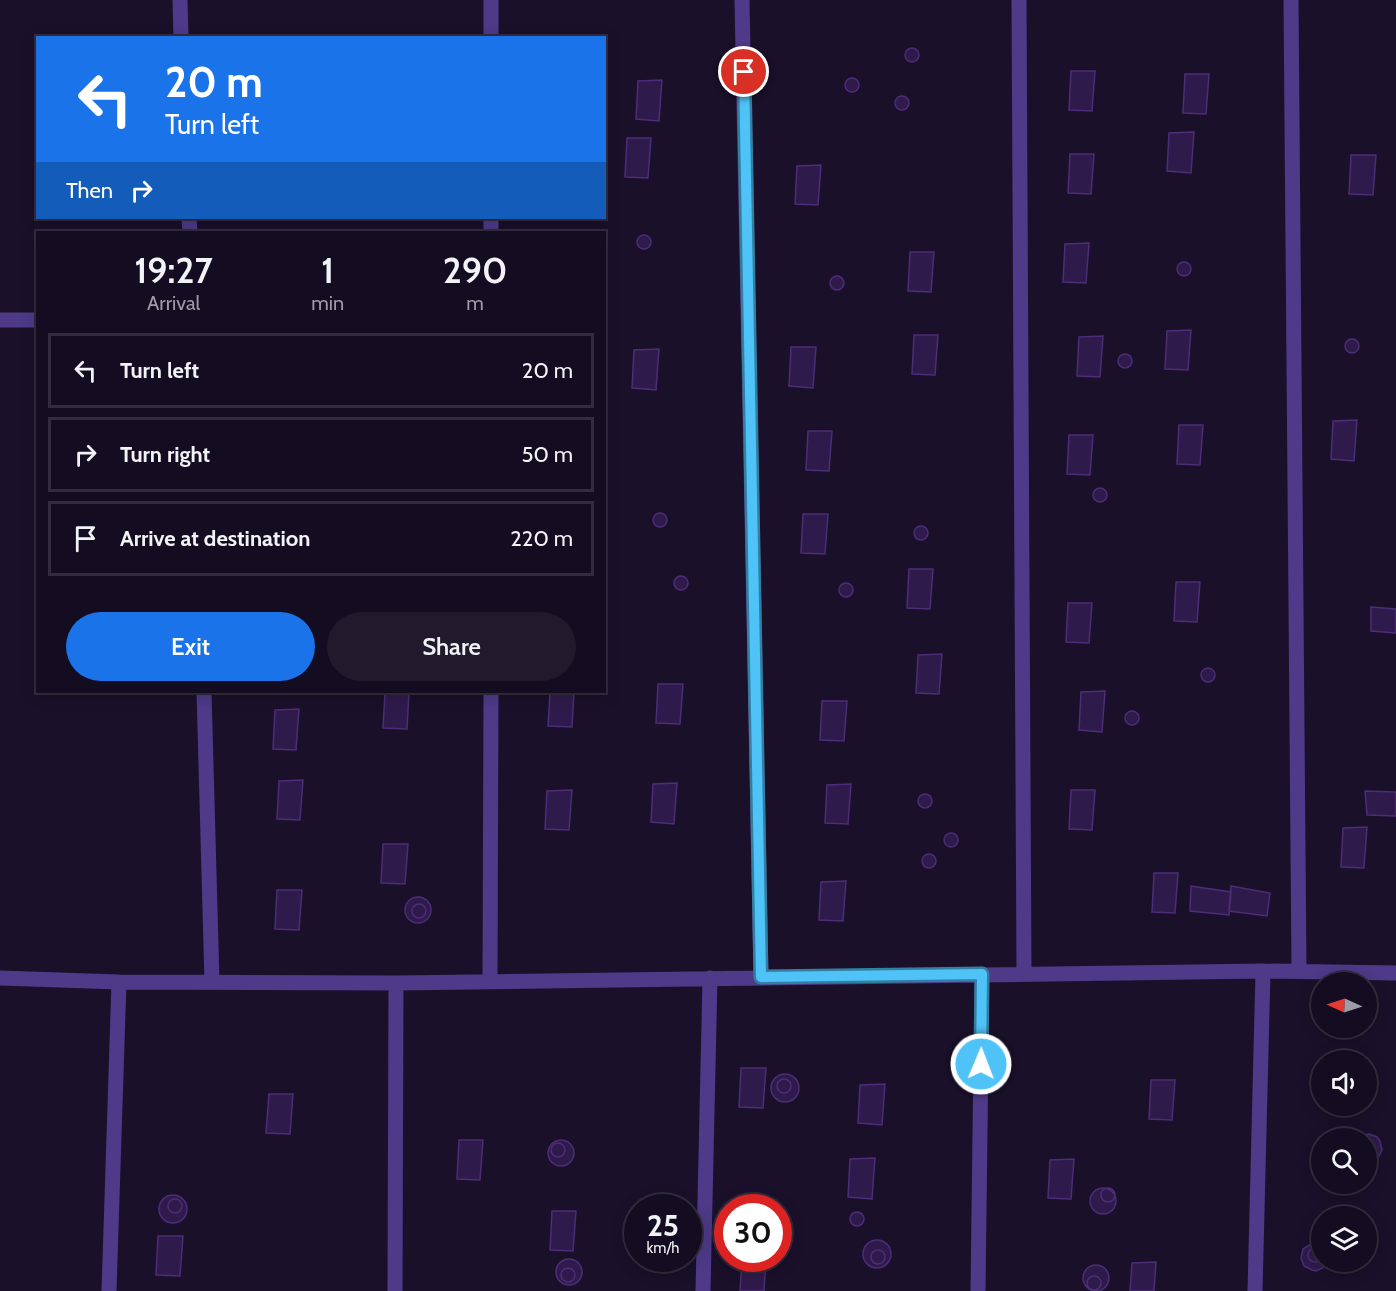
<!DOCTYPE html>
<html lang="en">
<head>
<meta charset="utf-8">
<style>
	body { margin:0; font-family:Cabin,sans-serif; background:#211a2d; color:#f1f3f6; height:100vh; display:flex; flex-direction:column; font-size:22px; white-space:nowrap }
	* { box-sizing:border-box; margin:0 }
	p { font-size:20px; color:#9d9ba5 }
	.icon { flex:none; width:33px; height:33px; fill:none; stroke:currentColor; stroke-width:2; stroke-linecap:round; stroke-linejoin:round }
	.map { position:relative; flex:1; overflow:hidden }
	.details { position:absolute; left:36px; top:231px; width:570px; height:462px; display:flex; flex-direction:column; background:#140c20; border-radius:0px; box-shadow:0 3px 15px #0003,0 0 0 2px #332c3e }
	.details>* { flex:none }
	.banner { position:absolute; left:36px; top:36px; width:570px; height:183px; border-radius:0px; box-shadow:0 3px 15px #0003,0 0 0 2px #332c3e; background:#1a73e8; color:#fff; overflow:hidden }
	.needle { width:39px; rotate:273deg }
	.tools { position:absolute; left:1311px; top:972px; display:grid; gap:12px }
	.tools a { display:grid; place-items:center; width:66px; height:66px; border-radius:50%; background:#140c20; box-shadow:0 3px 15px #0003,0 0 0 2px #332c3e; font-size:30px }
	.speed { position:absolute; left:624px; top:1194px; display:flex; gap:12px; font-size:30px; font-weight:700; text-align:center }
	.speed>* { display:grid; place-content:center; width:78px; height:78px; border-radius:50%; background:#140c20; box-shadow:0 3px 15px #0003,0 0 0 2px #332c3e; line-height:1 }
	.speed small { font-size:15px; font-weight:400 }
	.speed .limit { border:9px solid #d22; background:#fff; color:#111 }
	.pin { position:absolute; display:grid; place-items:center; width:51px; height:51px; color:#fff; margin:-26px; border:3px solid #fff; border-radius:50%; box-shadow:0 2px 6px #0007 }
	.me { position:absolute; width:66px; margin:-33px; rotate:1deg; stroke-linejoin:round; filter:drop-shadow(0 0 4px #0008) }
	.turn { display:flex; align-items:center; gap:21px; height:126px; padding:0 30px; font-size:27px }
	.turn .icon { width:78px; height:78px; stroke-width:2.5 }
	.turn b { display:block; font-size:42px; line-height:51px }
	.then { display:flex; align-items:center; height:57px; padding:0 30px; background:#0003; gap:12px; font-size:22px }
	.eta { display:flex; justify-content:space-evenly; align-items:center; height:102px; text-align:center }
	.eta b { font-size:36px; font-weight:600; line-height:42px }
	.primary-button { display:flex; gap:12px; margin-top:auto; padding:12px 30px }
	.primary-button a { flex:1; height:69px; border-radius:36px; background:#1a73e8; color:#fff; font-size:24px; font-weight:600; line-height:69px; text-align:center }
	.primary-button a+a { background:#211a2d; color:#f1f3f6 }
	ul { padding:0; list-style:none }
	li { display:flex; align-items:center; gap:18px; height:75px; margin:0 12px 9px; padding:0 18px; border:3px solid #332c3e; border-radius:0px }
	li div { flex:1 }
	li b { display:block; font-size:22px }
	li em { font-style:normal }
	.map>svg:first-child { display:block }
</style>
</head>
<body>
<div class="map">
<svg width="1396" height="1291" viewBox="0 0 1396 1291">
	<rect width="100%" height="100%" fill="#1a102a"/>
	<path fill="#2f1b4b" stroke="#4c2d77" stroke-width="1.5" d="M905 55a7 7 0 1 1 14 0a7 7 0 1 1-14 0Z
		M1071 71H1095L1092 111 1069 110Z
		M1185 74H1209L1206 114 1183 113Z
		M845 85a7 7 0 1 1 14 0a7 7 0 1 1-14 0Z
		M662 80 659 121 636 119 638 81Z
		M895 103a7 7 0 1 1 14 0a7 7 0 1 1-14 0Z
		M1194 132 1191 173 1167 171 1169 133Z
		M627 138H651L648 178 625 177Z
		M1070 154H1094L1091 194 1068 193Z
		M1351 155H1376L1373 195 1349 194Z
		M821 165 818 205 795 204 797 166Z
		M637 242a7 7 0 1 1 14 0a7 7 0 1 1-14 0Z
		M1089 243 1086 283 1063 282 1065 244Z
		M910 252H934L931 292 908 291Z
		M1177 269a7 7 0 1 1 14 0a7 7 0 1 1-14 0Z
		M830 283a7 7 0 1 1 14 0a7 7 0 1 1-14 0Z
		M1191 330 1188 370 1165 369 1167 331Z
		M914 335H938L935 375 912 374Z
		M1103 336 1100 377 1077 376 1079 337Z
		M1345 346a7 7 0 1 1 14 0a7 7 0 1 1-14 0Z
		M791 347H816L813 388 789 386Z
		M659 349 656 390 632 388 634 350Z
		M1118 361a7 7 0 1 1 14 0a7 7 0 1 1-14 0Z
		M1357 420 1354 461 1331 459 1333 421Z
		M1179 425H1203L1200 465 1177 464Z
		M808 431H832L829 471 806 470Z
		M1069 435H1093L1090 475 1067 474Z
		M1093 495a7 7 0 1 1 14 0a7 7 0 1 1-14 0Z
		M653 520a7 7 0 1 1 14 0a7 7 0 1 1-14 0Z
		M803 514H828L825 554 801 553Z
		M914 533a7 7 0 1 1 14 0a7 7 0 1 1-14 0Z
		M909 569H933L930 609 907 608Z
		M674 583a7 7 0 1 1 14 0a7 7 0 1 1-14 0Z
		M1176 582H1200L1197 622 1174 621Z
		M839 590a7 7 0 1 1 14 0a7 7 0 1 1-14 0Z
		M1068 603H1092L1089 643 1066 642Z
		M1371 607 1396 609V633L1371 631Z
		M942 654 939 694 916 693 918 655Z
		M1201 675a7 7 0 1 1 14 0a7 7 0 1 1-14 0Z
		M658 684H683L680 724 656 723Z
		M1105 691 1102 732 1079 730 1081 692Z
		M385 692H409L407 729 383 728Z
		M550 692H574L572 727 548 726Z
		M822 701H847L844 741 820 740Z
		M299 709 296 750 273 749 275 710Z
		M1125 718a7 7 0 1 1 14 0a7 7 0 1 1-14 0Z
		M303 780 300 820 277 819 279 781Z
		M677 783 674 824 651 822 653 784Z
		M851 784 848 824 825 823 827 785Z
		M572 790 569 830 545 829 547 791Z
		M1071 790H1095L1092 830 1069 829Z
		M1365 791 1396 792V816L1367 815Z
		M918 801a7 7 0 1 1 14 0a7 7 0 1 1-14 0Z
		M1367 827 1364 868 1341 867 1343 828Z
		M944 840a7 7 0 1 1 14 0a7 7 0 1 1-14 0Z
		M383 844H408L405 884 381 883Z
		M922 861a7 7 0 1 1 14 0a7 7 0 1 1-14 0Z
		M1154 873H1178L1175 913 1152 912Z
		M846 881 843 921 819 920 821 882Z
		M1191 886 1231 892 1229 915 1190 911Z
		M1231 886 1270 893 1267 916 1229 911Z
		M277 890H302L299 930 275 929Z
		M405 910a13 13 0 1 1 26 0a13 13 0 1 1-26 0Z
		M412 911a7 7 0 1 1 14 0a7 7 0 1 1-14 0Z
		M741 1068H766L763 1108 739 1107Z
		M771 1088a14 14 0 1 1 28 0a14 14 0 1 1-28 0Z
		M777 1086a7 7 0 1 1 14 0a7 7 0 1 1-14 0Z
		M1151 1080H1175L1172 1120 1149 1119Z
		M885 1084 882 1125 858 1123 860 1085Z
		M269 1094H293L290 1134 266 1133Z
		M1369 1134 1377 1137 1380 1141 1382 1150 1378 1158 1370 1162 1366 1161V1138H1359L1364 1135Z
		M548 1153a13 13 0 1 1 26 0a13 13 0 1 1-26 0Z
		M459 1140H483L480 1180 457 1179Z
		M551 1150a7 7 0 1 1 14 0a7 7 0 1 1-14 0Z
		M1368 1148 1375 1150 1377 1154V1159L1373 1162H1366V1149Z
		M875 1158 872 1199 848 1197 850 1159Z
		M1074 1159 1071 1199 1048 1198 1050 1160Z
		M1090 1201a13 13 0 1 1 26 0a13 13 0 1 1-26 0Z
		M1101 1195a7 7 0 1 1 14 0a7 7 0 1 1-14 0Z
		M159 1209a14 14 0 1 1 28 0a14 14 0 1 1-28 0Z
		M168 1206a7 7 0 1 1 14 0a7 7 0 1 1-14 0Z
		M552 1211H576L573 1251 550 1250Z
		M850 1219a7 7 0 1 1 14 0a7 7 0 1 1-14 0Z
		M158 1236H183L180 1276 156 1275Z
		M863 1254a14 14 0 1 1 28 0a14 14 0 1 1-28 0Z
		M1315 1243 1322 1245V1262H1327L1325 1267 1316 1271 1312 1270 1304 1266 1301 1258 1303 1249 1311 1244Z
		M1308 1255a7 7 0 1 1 14 0a7 7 0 1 1-14 0Z
		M871 1257a7 7 0 1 1 14 0a7 7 0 1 1-14 0Z
		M766 1258 764 1291H740L742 1259Z
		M556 1272a13 13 0 1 1 26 0a13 13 0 1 1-26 0Z
		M1156 1262 1154 1291H1130L1132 1263Z
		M1083 1278a13 13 0 1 1 26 0a13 13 0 1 1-26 0Z
		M561 1275a7 7 0 1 1 14 0a7 7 0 1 1-14 0Z
		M1087 1283a7 7 0 1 1 14 0a7 7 0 1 1-14 0Z"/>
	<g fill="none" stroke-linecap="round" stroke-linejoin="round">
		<path stroke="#4e3a89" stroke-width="15" d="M180 0 181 38
			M742 0 761 977
			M1019 0 1024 973
			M1291 0 1299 971
			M491 38V0
			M189 218 190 232
			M491 232V218
			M0 320H38
			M204 692 212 982
			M0 978 119 982 396 983 1263 971 1396 973
			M490 981 491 692
			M109 1291 119 982
			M395 1291 396 983
			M703 1291 710 978
			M978 1291 982 974
			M1255 1291 1263 971"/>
	</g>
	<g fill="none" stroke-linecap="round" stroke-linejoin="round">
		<g stroke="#337fa1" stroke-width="15">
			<path id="route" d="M744 72 761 977 982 974 981 1064"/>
		</g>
		<use href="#route" stroke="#4fc3f7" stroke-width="10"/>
	</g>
</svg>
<div class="tools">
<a><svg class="needle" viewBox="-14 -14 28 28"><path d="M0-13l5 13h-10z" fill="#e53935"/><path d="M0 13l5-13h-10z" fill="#9d9ba5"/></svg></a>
<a><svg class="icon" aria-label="sound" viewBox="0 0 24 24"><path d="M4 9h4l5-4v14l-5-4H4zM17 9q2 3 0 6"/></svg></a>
<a><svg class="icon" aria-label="search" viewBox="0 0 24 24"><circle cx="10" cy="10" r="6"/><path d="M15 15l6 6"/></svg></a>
<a><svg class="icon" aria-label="layers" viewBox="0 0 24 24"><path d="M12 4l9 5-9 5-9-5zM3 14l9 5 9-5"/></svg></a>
</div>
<div class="speed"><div>25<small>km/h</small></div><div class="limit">30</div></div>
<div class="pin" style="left:744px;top:72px;background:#d93025"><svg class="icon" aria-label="arrive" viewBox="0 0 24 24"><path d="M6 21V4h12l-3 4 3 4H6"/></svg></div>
<svg class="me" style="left:981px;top:1064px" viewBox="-20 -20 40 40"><circle r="17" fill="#4fc3f7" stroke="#fff" stroke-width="3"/><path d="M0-11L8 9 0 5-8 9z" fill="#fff"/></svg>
<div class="banner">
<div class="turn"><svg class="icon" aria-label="left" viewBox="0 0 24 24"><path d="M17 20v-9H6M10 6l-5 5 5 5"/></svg><div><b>20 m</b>Turn left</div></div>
<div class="then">Then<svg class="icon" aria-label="right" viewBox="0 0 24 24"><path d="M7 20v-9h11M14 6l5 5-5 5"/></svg></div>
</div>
<section class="details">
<div class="eta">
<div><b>19:27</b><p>Arrival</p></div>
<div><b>1</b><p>min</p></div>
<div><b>290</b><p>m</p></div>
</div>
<ul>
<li><svg class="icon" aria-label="left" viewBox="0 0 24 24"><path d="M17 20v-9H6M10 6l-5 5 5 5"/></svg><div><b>Turn left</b></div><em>20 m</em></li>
<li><svg class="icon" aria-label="right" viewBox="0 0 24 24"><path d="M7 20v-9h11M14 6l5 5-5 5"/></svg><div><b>Turn right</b></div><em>50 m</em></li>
<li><svg class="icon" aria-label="arrive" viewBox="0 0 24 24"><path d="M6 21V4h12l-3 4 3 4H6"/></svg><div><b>Arrive at destination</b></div><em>220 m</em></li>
</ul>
<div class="primary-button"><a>Exit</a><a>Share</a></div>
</section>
</div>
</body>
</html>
